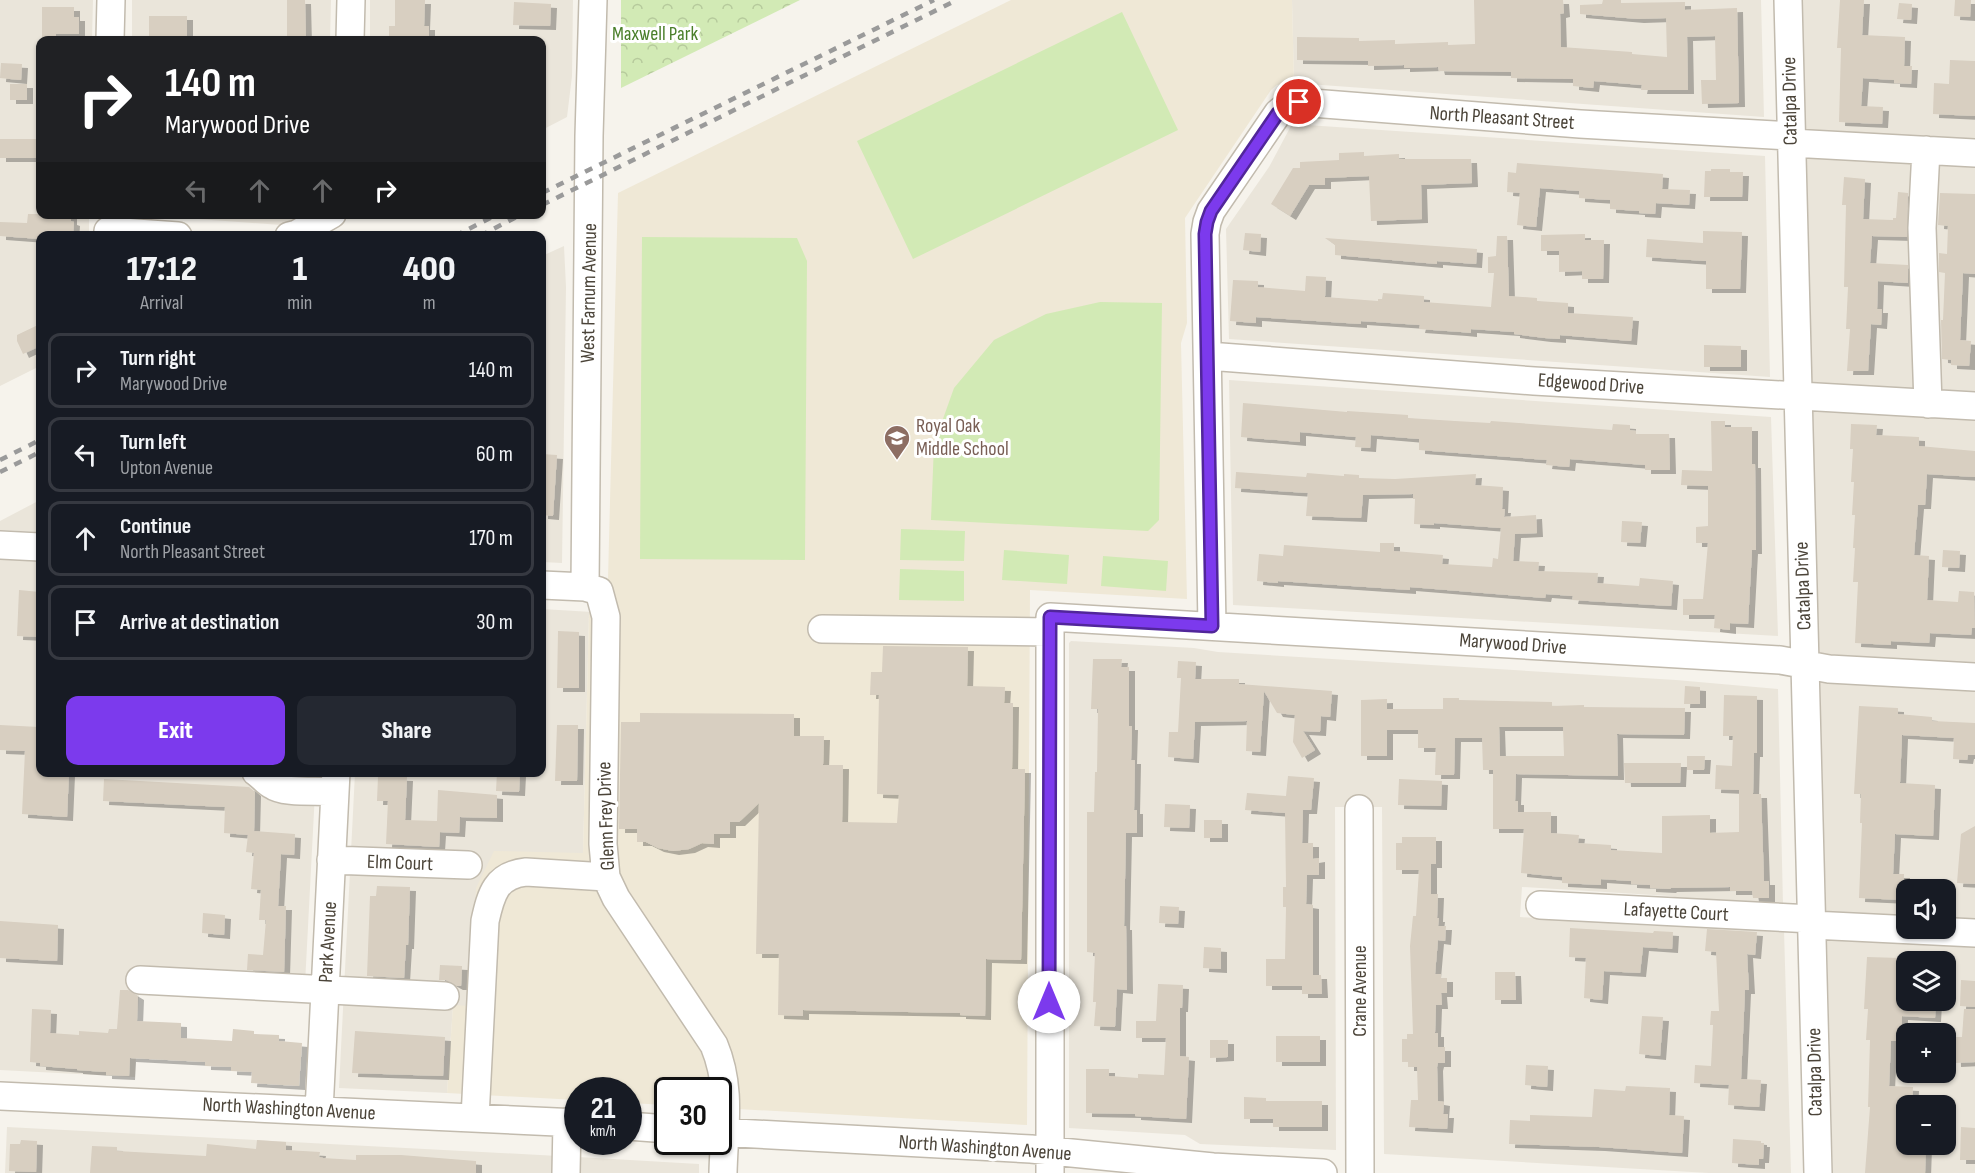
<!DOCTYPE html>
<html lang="en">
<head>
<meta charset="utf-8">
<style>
	body { margin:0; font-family:"Sofia Sans Condensed",sans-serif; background:#242831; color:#f1f3f6; height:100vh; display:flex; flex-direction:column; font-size:22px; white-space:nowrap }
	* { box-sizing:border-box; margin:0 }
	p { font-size:20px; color:#9ea1a6 }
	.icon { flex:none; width:33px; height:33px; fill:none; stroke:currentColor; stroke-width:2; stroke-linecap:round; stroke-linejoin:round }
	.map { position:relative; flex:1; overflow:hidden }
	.sheet { position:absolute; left:36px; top:231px; width:510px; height:546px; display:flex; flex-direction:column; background:#171b24; border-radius:12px; box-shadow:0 2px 4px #0004 }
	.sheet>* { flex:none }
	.guide { position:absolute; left:36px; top:36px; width:510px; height:183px; border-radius:12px; box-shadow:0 2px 4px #0004; background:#202124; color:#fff; overflow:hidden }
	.fabs { position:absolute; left:1896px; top:879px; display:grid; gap:12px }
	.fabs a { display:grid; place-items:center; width:60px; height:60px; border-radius:12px; background:#171b24; box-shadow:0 2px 4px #0004; font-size:30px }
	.speed { position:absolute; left:564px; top:1077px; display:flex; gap:12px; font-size:30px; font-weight:700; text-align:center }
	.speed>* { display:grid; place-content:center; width:78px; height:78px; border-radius:50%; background:#171b24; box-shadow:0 2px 4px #0004; line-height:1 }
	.speed small { font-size:15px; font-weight:400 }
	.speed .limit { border:3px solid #111; border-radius:9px; background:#fff; color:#111 }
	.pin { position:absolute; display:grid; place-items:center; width:51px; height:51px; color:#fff; margin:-26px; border:3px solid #fff; border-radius:50%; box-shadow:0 2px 6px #0007 }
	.me { position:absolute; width:66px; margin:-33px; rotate:0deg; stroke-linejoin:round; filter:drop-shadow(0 0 4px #0008) }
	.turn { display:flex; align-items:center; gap:21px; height:126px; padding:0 30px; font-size:27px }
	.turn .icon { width:78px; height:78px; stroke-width:2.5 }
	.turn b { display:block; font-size:42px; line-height:51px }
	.lanes { display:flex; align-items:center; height:57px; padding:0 30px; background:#0003; justify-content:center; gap:30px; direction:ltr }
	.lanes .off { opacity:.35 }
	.eta { display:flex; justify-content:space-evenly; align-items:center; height:102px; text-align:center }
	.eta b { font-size:36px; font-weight:800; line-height:42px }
	.button { display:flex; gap:12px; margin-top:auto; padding:12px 30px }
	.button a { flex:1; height:69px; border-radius:12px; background:#7c3aed; color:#fff; font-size:24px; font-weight:800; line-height:69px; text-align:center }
	.button a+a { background:#242831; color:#f1f3f6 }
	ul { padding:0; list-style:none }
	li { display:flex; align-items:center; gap:18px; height:75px; margin:0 12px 9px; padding:0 18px; border:3px solid #363941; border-radius:12px }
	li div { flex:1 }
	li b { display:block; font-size:22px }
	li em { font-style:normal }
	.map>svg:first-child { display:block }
</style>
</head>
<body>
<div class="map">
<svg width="1975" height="1173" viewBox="0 0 1975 1173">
	<defs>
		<pattern id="park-crowns" width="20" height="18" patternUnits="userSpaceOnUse" patternTransform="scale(1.5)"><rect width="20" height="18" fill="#d2eab5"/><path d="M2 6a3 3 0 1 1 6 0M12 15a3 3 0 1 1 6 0" fill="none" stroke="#b6ca9c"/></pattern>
		<filter id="shadow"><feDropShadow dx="6" dy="4" stdDeviation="0" flood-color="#0004"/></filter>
	</defs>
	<rect width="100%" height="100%" fill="#f6f3ec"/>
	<path fill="#eae5da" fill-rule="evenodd" d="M0 0H93L92 40H40V214L89 215V235L40 236V366L0 386Z
		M132 0H331L330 40H132Z
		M370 0H573L572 76 567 117 542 130V40H370Z
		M1292 0H1761L1764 117 1294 83Z
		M1802 0H1975V1173H1833ZM1906 890H1946V928H1906ZM1906 962H1946V1000H1906ZM1906 1034H1946V1072H1906ZM1906 1106H1946V1144H1906Z
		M1292 124 1765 156 1770 377 1229 339 1226 229 1269 167Z
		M143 215H302L281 225Z
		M564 246 566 287 562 563 542 562V256Z
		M1229 380 1771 417 1778 636 1233 605Z
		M40 500V532L0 530V521Z
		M0 559 40 560V772L316 773 305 984 139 990 135 1077 0 1070Z
		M542 609 592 612 589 613 583 854 471 1006H453L447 1093 339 1088 355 773 542 772Z
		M1071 641 1194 648 1218 652 1676 680 1778 689 1783 905 1694 901 1670 896 1522 887 1520 917 1655 926 1674 924 1784 930 1791 1173H1709L1384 1154 1382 807H1335L1336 1150 1200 1144 1185 1135 1069 1128V643Z
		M7 1127 558 1156V1173H5Z
		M578 1157 699 1164V1173H577Z"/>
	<path fill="#efe8d6" d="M1011 0H1292L1294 83 1277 85 1271 90 1185 218 1187 323 1181 343 1187 599 1030 590 1027 1125 719 1108 718 1090H668L667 1105 629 1103 628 1090H578L577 1100 447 1093 453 1005 471 1006 476 888 494 851 583 853 589 612H592L608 579 618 193Z"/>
	<path fill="url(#park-crowns)" d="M621 0H800L621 88Z"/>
	<path fill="#d2eab5" d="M1122 12 1178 130 913 259 857 141Z
		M642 237 797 238 807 261 805 560 640 559Z
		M1100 302 1162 303 1159 520 1148 531 931 520 934 444 954 388 994 340 1046 314Z
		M901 529 965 531 964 561 900 560Z
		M1004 550 1069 555 1067 584 1002 580Z
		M1103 556 1168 561 1166 591 1101 586Z
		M900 569 964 571V601L899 600Z"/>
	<path fill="#d8cfc1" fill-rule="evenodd" filter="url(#shadow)" d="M287 0H305L306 40H287Z
		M395 0H425L424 26H429V40H389V26H395Z
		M1474 0H1563L1564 13 1560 14 1561 47 1632 52V54L1667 57 1666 18 1638 19 1580 14V5L1602 4 1603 0H1621V3L1685 2V10L1737 8 1739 103 1702 104 1701 80H1716L1715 36 1687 37 1688 90H1641L1642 85 1594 81 1593 88 1573 86V79L1511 78V72L1439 71 1438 67 1404 68V65L1368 66V61L1297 60V37L1359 38V41L1395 40V44L1448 42V45L1475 44Z
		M1840 0H1864L1862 35 1905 37 1904 66H1912L1911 84 1894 83V80L1863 78 1861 106 1883 107 1882 124 1839 122 1841 48H1837Z
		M1955 0H1971L1970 17 1954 16Z
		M514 2 551 4 550 26 513 25Z
		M1899 3 1912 4 1911 20 1897 19Z
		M42 7H74V17H79V34H56V40L42 39Z
		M149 16H187V40H149Z
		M1950 60 1975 61V116L1933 114 1934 83 1949 84Z
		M1 63 22 64 21 80 0 78Z
		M10 84H27V100H10Z
		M0 139H40V158H0Z
		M1364 152V156L1399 154V159H1471L1472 183 1421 185 1422 219 1371 221 1369 176 1325 178V185H1309L1290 216 1271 204 1293 168H1300V162L1339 160V153Z
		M1517 163 1663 174 1662 189 1690 190 1689 205 1656 203 1655 214 1639 213V211L1610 209V200L1579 198V191L1540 188 1536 227 1517 225 1520 193 1507 192 1508 172 1516 173Z
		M1711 169H1730V172H1743L1742 197H1704L1705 171H1711Z
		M1844 177 1865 179 1863 219 1893 220V218H1896L1898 192 1908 193 1907 237 1872 236 1870 263 1908 265V283L1878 281 1877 309H1882L1881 325 1871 324 1868 371H1847L1850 329H1846L1848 287H1844L1846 205H1842Z
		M1940 193 1975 194V274L1963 273 1960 340 1971 341 1969 366 1951 365V360L1942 359 1941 320H1943L1945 273 1939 272V253L1947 254 1948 226 1938 225Z
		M28 214H71V221L74 222 73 236H40V239L0 236V222L27 223Z
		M1703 231 1742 232 1740 289H1706V261L1646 257 1647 239 1703 243Z
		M1245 233 1261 234 1260 252 1243 250Z
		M1585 234V240H1604L1603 279H1582V271L1559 272V251H1541V235Z
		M1497 236H1507L1509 296 1537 298V301L1568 303V313L1633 317 1631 341 1560 335V339L1545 338 1514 334V332L1471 329V333L1461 332 1419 329 1420 325 1361 321V324L1256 317V323L1230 321 1233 280 1258 281V287L1305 291 1306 276 1326 277 1325 297 1378 301V299H1382L1383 293 1424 296V302L1491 307 1494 273H1488V257L1496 256Z
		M1325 238 1477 249 1476 264 1437 261V264L1335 255V245Z
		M40 324V346L23 354 17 341V335Z
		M1704 345 1741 346V367H1704Z
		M1243 403 1347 412V411L1408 415V418L1455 421 1490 423 1491 421 1612 430 1613 424 1630 425V430L1636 431V434H1669L1670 470H1645V465L1570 459 1569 467 1546 465 1547 460 1419 450V439L1371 435 1370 448 1355 447 1356 437 1300 432V442L1241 437Z
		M1711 421H1725V427H1752V464H1755L1756 550H1752L1748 624 1730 623V630L1714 628 1715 615H1683V599H1703L1708 543H1696V527L1708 526V486L1681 485 1682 470 1712 471Z
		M1851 424 1877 425 1876 435 1919 437V446L1975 451V477L1927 474 1925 505H1918L1914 555 1929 556 1927 600 1958 602 1959 591 1974 592 1975 628H1972L1971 635 1930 633 1929 643 1891 641V645L1855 643 1858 582H1853L1855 548H1853L1855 515H1852L1854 482H1851L1853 449H1850Z
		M542 454 557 455 553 516 542 515Z
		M1236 472 1306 477 1307 473 1344 476V474L1359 475V478L1395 479 1476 474 1475 485 1503 487 1502 509H1505L1504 517 1536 515 1537 533 1515 534 1513 561 1539 562 1538 571 1598 573 1597 583 1639 586 1640 578 1673 581 1671 606 1572 600 1573 596 1546 594 1545 598 1410 587V590L1278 581V583L1257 581 1259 554 1283 556 1284 545 1380 552V543H1394V551L1443 555 1442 564 1492 567 1493 558 1498 559 1501 528 1434 523V525L1414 524 1415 499H1413V494L1363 495 1361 518 1306 516 1308 493 1235 488Z
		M1622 521 1642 522 1640 543 1621 542Z
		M1943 550 1960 551 1959 568 1942 567Z
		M19 590 40 592V637L17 636Z
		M558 631 579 632V688H557Z
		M883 646 968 647 967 686 1005 687 1004 703H1013L1012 769H1025L1021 960 986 959 985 1016 960 1015V1013L803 1010V1016L778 1015 779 954H756L759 803 739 822H730V834H714V844L702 843 689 849 673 851 658 848 646 842H637V829H619L621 722H640V713L794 714V736H824L823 765H843L842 822 897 823 899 795 877 794 879 695H870L871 672H882Z
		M1093 659H1122L1121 667H1129V726H1132L1131 760H1135L1134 810H1137V833H1126L1124 926H1126L1127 990 1117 989 1115 1027 1094 1026 1096 1002H1093L1095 953 1087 952V812H1094L1095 772H1097L1098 709H1091Z
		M1178 661 1196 662 1195 679H1239V684L1332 691 1330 717 1321 716 1320 732 1303 731 1315 750 1302 758 1293 742 1295 715 1277 713 1264 691 1260 752 1246 751 1247 721 1195 722 1193 759 1168 757 1169 732H1178L1181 678H1177Z
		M1685 686 1700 687V704H1684Z
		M1724 695 1757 696V753H1754L1753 794H1761L1764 881H1769V898H1753L1752 891H1730V887L1671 888 1670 889 1650 888V885L1631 884V881L1601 879V885L1562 883V877L1521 873 1524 829H1493V770H1483L1482 738H1455L1454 775H1435L1436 748H1418V730H1387V756H1361V700L1387 699V709H1443V698H1459V700L1552 702V706L1584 705V707L1685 708 1684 735 1617 734 1618 776 1516 774 1515 801H1518V812H1551V833L1579 835 1578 843 1611 845V850L1662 853V816L1710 815V833L1739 832V790L1715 789 1716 765 1732 766 1733 736H1723ZM1499 727H1563L1564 756H1500Z
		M1859 706 1898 708V714L1932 717V721L1975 723V755H1968L1967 760 1953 759 1954 738 1902 735 1900 783 1935 785 1933 836 1895 834 1893 874H1904L1903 900 1859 898 1862 823H1860L1861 794H1854Z
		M0 725 39 727 38 749 40 750V772H69L67 817 22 814 25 751 0 750Z
		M557 725H578L577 781H555Z
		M1687 756H1705L1704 770H1687Z
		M1624 763H1681L1680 783H1625Z
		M497 772H520L519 792 496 791Z
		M378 776 407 777 405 820 437 821 438 790 497 795V818L460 817 459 833 440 832 439 847 386 844 388 801H377Z
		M1288 776 1314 778 1311 810H1303L1302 843H1313V859L1319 858V875H1307L1306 904 1313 905V975H1321L1322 994H1302V986H1266V959H1285L1286 907H1283V887H1286L1285 813 1245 810 1247 793 1286 796Z
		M104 779 249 787 255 792 254 831 295 834 294 855 281 854 278 906H286L284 972 247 970 248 954 263 955 266 920H259L261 890 251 889 254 853 246 852 248 835 224 833 225 807 103 801Z
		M1399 779 1442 781 1441 806 1398 805Z
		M1165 804 1190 805 1189 828 1164 827Z
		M1204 820H1222V838H1204Z
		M1975 826V884L1957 883 1961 834Z
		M1402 837H1436V864H1431V894H1438L1437 918H1439L1438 926H1446L1445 941 1438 940 1435 974H1441V978H1447V993H1441L1442 1005H1436L1435 1033H1438V1047H1445V1063H1438L1437 1067 1438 1101 1444 1102 1443 1114H1448L1447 1129 1409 1127 1411 1100H1418L1417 1067H1408V1062H1402V1039H1407V1034H1413L1410 946 1413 916H1416L1419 870H1396V843H1402Z
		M377 886 410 887 408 945H406L404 978 367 976 370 896H376Z
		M1160 906 1179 907 1178 924 1159 923Z
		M203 913 225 915 224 935 202 933Z
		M0 921 58 925 57 961 0 958Z
		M1570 928 1653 933 1654 931 1673 932 1672 949 1643 947 1640 973 1604 971 1602 1000 1584 998 1586 958 1569 957Z
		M1707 929 1757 932 1755 955 1747 954 1749 990H1745L1741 1079 1761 1080 1759 1107 1728 1105 1729 1085 1694 1083 1695 1065 1711 1066 1713 1025H1710L1711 1011H1719L1716 952 1705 951Z
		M1204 947 1221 948V969L1203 968Z
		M1867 957 1901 958 1900 986H1902L1901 992 1906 993V1000H1936L1935 1018 1902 1016 1901 1041H1891L1889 1086 1913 1087 1912 1106H1904V1109H1900L1898 1144H1926L1925 1173H1865L1870 1107H1868L1870 1040H1866L1868 1009H1864Z
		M440 965 462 966 461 986H457L446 980H439Z
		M1495 972H1515L1516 1000H1495Z
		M1961 980 1975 981V1007L1960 1006Z
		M1158 984 1183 985 1182 1008H1180V1056L1189 1057 1186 1119 1135 1116V1114L1086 1113V1069H1109V1076L1138 1078V1074L1164 1075 1166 1038H1136V1021H1156Z
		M120 990H128L138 996 137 1021 181 1023V1038L232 1041 233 1029 254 1031V1034L279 1035V1041L302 1043 299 1086 251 1083 252 1072 231 1071V1067L205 1066V1062L130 1058 129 1076 106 1075V1072L77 1070V1069L40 1066V1063L30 1062 32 1009 51 1010 50 1033 79 1035V1031L108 1033 109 1029H117Z
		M1964 1009H1975V1062L1955 1063 1954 1037H1962Z
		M1642 1016 1663 1017 1660 1056 1639 1054Z
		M355 1031 445 1037 443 1076 352 1073Z
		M1276 1036H1320V1062H1276Z
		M1210 1040H1228V1057L1210 1058Z
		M1526 1065 1548 1066 1547 1087 1525 1085Z
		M1626 1086 1670 1088 1669 1115 1684 1116 1682 1153 1599 1147 1509 1144 1510 1120 1530 1121V1115L1592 1117 1594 1089 1625 1091Z
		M1244 1097 1266 1098V1101H1322V1127H1273V1119H1244Z
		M1961 1127 1975 1128V1160H1960Z
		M1733 1139 1761 1141V1143H1764L1763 1159H1759V1165L1732 1163Z
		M21 1140 37 1141 36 1172 9 1171 10 1144H20Z
		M257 1140 286 1142V1150L320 1152 319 1157 323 1158 356 1160V1155H401L476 1161V1173H90L92 1146 117 1147V1151L206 1156 207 1144 256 1149Z"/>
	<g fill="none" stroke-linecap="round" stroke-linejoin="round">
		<g stroke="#c2bbae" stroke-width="30">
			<path id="minor" d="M1788 0 1818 1173
				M110 40 111 0
				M350 40 351 0
				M1791 143 1975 153
				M1926 150 1922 228 1928 404
				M108 231 178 236
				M289 236 297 234 332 214
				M1208 356 1534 381 1975 406
				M0 545 40 547
				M542 585 585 587 599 591 606 617 603 844 606 877 616 898 714 1045C732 1088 724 1128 723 1173
				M585 587 589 136 593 0
				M1212 626 1205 234 1207 222 1211 211 1278 113 1289 104 1299 102 1580 124 1791 136
				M822 629 1050 632
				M256 772C262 776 266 782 272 785 284 794 319 790 335 792
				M1359 809 1360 1173
				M331 860 468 865
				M1540 905 1812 919
				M1812 925 1975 933
				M140 980 445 996
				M0 1096 578 1123
				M319 1111 336 772
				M475 1118 485 921C491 894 496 875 526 872L606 877
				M628 1126 668 1129
				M718 1132 1031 1149 1213 1167 1323 1173
				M566 1173 567 1122
				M1050 1173V617L1780 660 1829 669 1975 677"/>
		</g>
		<use href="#minor" stroke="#fff" stroke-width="27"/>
		<path stroke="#9a9a9a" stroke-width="4.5" stroke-dasharray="8 8" stroke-linecap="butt" d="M542 193 934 0
			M542 205 957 0
			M455 236 498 214
			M480 236 522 214
			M0 460 40 440
			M0 472 40 452"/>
	</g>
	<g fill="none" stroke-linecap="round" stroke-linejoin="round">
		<g stroke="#51269a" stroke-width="15">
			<path id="route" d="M1049 1002 1050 617 1212 626 1205 234 1207 222 1211 211 1278 113 1289 104 1299 102"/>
		</g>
		<use href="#route" stroke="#7c3aed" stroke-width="10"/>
	</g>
	<defs>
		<g id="school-pin" transform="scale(1.35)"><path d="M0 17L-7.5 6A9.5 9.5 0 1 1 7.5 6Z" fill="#8d6e63" stroke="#fff"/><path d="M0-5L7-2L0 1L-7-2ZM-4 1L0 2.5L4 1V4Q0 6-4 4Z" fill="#fff"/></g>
	</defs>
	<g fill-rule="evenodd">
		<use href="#school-pin" x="897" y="438"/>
	</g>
	<g text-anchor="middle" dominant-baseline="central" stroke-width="6" stroke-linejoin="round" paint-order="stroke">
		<g font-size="20" fill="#4a7f2a" stroke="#fff">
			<text x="655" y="34">Maxwell Park</text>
		</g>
		<g font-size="20" fill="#4b4439" stroke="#fff">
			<text transform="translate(1790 101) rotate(-91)">Catalpa Drive</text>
			<text transform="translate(1502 118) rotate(4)">North Pleasant Street</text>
			<text transform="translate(589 293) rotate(-89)">West Farnum Avenue</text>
			<text transform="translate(1591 384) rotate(4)">Edgewood Drive</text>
			<text transform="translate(1803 586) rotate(-92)">Catalpa Drive</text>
			<text transform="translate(1513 644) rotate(4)">Marywood Drive</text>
			<text transform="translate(606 816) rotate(-92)">Glenn Frey Drive</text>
			<text transform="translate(400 863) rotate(2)">Elm Court</text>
			<text transform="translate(1676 912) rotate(3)">Lafayette Court</text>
			<text transform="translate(328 942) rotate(-87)">Park Avenue</text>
			<text transform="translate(1360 991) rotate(-90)">Crane Avenue</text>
			<text transform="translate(1815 1072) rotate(-91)">Catalpa Drive</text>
			<text transform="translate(289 1109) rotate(3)">North Washington Avenue</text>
			<text transform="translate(985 1148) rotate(4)">North Washington Avenue</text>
		</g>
		<g font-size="20" fill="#785e54" stroke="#fff" text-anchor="start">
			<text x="916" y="426">Royal Oak<tspan x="916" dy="23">Middle School</tspan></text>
		</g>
	</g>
</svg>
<div class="fabs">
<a><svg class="icon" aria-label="sound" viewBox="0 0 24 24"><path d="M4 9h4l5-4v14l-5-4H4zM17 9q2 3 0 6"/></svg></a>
<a><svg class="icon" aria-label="layers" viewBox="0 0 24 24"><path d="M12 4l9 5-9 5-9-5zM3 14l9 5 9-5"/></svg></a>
<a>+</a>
<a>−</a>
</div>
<div class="speed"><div>21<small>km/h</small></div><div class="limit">30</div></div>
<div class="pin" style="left:1299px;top:102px;background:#d93025"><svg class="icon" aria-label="arrive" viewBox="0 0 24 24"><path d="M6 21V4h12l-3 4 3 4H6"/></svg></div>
<svg class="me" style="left:1049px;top:1002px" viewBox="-20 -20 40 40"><circle r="19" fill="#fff"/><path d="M0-13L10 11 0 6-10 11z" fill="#7c3aed"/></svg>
<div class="guide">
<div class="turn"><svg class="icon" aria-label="right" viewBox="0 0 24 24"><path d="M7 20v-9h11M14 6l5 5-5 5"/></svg><div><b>140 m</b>Marywood Drive</div></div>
<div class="lanes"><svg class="icon off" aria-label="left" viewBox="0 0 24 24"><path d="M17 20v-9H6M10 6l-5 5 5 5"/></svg><svg class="icon off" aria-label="ahead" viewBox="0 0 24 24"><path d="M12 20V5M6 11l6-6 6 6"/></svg><svg class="icon off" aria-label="ahead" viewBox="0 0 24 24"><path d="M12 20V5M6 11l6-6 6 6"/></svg><svg class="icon" aria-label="right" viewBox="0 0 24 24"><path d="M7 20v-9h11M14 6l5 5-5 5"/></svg></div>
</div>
<section class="sheet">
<div class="eta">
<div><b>17:12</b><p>Arrival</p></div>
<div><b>1</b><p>min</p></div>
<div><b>400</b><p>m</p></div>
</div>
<ul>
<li><svg class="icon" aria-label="right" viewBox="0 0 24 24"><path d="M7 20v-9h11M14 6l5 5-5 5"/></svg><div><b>Turn right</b><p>Marywood Drive</p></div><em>140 m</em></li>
<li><svg class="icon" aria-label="left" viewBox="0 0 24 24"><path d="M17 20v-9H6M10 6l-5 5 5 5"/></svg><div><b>Turn left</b><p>Upton Avenue</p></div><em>60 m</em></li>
<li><svg class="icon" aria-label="ahead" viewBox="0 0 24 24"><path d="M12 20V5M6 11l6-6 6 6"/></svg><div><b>Continue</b><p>North Pleasant Street</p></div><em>170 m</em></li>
<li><svg class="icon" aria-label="arrive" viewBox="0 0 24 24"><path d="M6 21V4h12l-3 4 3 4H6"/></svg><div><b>Arrive at destination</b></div><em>30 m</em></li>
</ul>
<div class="button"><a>Exit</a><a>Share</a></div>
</section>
</div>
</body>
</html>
